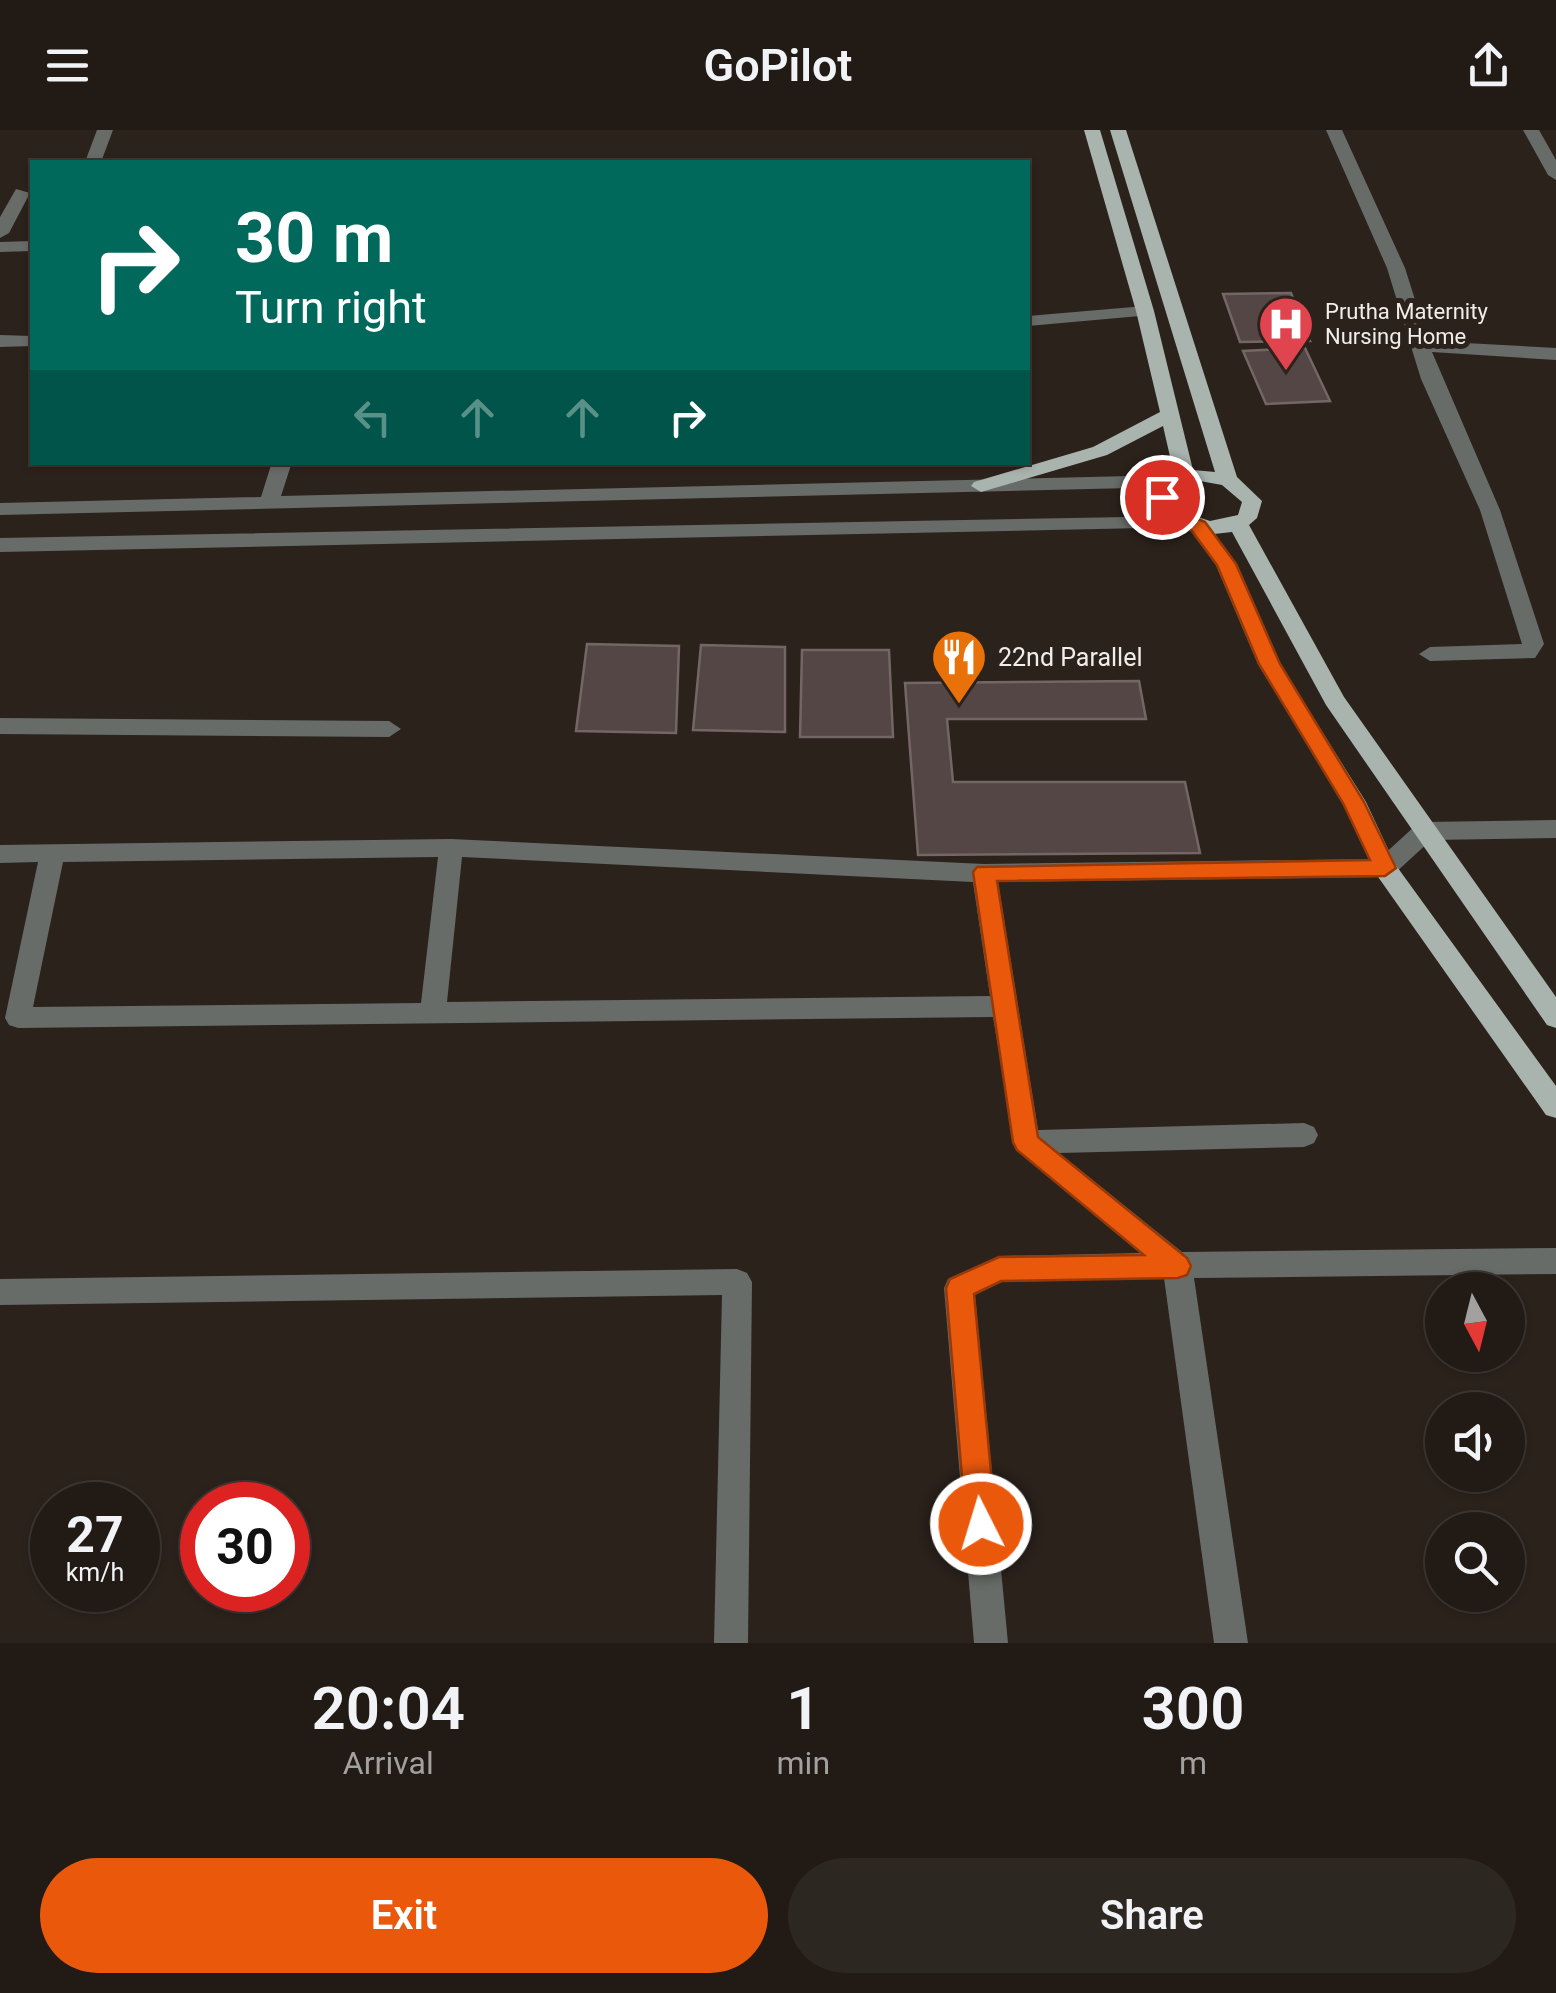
<!DOCTYPE html>
<html lang="en">
<head>
<meta charset="utf-8">
<style>
	body { margin:0; font-family:Roboto,sans-serif; background:#2d2722; color:#f1f3f6; height:100vh; display:flex; flex-direction:column; font-size:38px; white-space:nowrap }
	* { box-sizing:border-box; margin:0 }
	p { font-size:32px; color:#a2a1a0 }
	.icon { flex:none; width:55px; height:55px; fill:none; stroke:currentColor; stroke-width:2; stroke-linecap:round; stroke-linejoin:round }
	.map { position:relative; height:1513px; overflow:hidden }
	.side { display:flex; flex-direction:column; background:#211a15; flex:1 }
	.side>* { flex:none }
	.guide { position:absolute; left:30px; top:30px; width:1000px; height:305px; border-radius:0px; box-shadow:0 2px 8px #0004,0 0 0 2px #3e3834; background:#00695c; color:#fff; overflow:hidden }
	.needle { width:65px; rotate:173deg }
	.tools { position:absolute; left:1425px; top:1142px; display:grid; gap:20px }
	.tools a { display:grid; place-items:center; width:100px; height:100px; border-radius:50%; background:#211a15; box-shadow:0 2px 8px #0004,0 0 0 2px #3e3834; font-size:50px }
	.speed { position:absolute; left:30px; top:1352px; display:flex; gap:20px; font-size:50px; font-weight:700; text-align:center }
	.speed>* { display:grid; place-content:center; width:130px; height:130px; border-radius:50%; background:#211a15; box-shadow:0 2px 8px #0004,0 0 0 2px #3e3834; line-height:1 }
	.speed small { font-size:25px; font-weight:400 }
	.speed .limit { border:15px solid #d22; background:#fff; color:#111 }
	.pin { position:absolute; display:grid; place-items:center; width:85px; height:85px; color:#fff; margin:-42px; border:5px solid #fff; border-radius:50%; box-shadow:0 2px 10px #0007 }
	.me { position:absolute; width:110px; margin:-55px; rotate:355deg; stroke-linejoin:round; filter:drop-shadow(0 0 8px #0008) }
	.turn { display:flex; align-items:center; gap:35px; height:210px; padding:0 40px; font-size:45px }
	.turn .icon { width:130px; height:130px; stroke-width:2.5 }
	.turn b { display:block; font-size:70px; line-height:85px }
	.lanes { display:flex; align-items:center; height:95px; padding:0 40px; background:#0003; justify-content:center; gap:50px; direction:ltr }
	.lanes .off { opacity:.35 }
	.eta { display:flex; justify-content:space-evenly; align-items:center; height:170px; text-align:center }
	.eta b { font-size:60px; font-weight:600; line-height:70px }
	.primary-button { display:flex; gap:20px; margin-top:auto; padding:20px 40px }
	.primary-button a { flex:1; height:115px; border-radius:60px; background:#ea580c; color:#fff; font-size:40px; font-weight:600; line-height:115px; text-align:center }
	.primary-button a+a { background:#2d2722; color:#f1f3f6 }
	header { display:flex; justify-content:space-between; align-items:center; height:130px; padding:0 40px; background:#211a15; font-size:45px; font-weight:600 }
	.map>svg:first-child { display:block }
</style>
</head>
<body>
<header><svg class="icon" aria-label="menu" viewBox="0 0 24 24"><path d="M4 6h16M4 12h16M4 18h16"/></svg>GoPilot<svg class="icon" aria-label="share" viewBox="0 0 24 24"><path d="M12 15V3M7 8l5-5 5 5M5 13v7h14v-7"/></svg></header>
<div class="map">
<svg width="1556" height="1513" viewBox="0 0 1556 1513">
	<rect width="100%" height="100%" fill="#2c221c"/>
	<path fill="#534645" stroke="#746665" stroke-width="2.5" d="M1291 163 1310 211 1240 212 1223 164Z
		M1305 218 1330 271 1266 274 1243 221Z
		M587 514 679 516 676 603 576 601Z
		M701 515 785 517V602L693 600Z
		M802 520H889L893 607H800Z
		M1139 551 1146 589H947L953 652H1185L1200 723 918 725 905 553Z"/>
	<g fill="none" stroke-linecap="round" stroke-linejoin="round">
		<path fill="#676c69" fill-rule="evenodd" d="M97 0H113L101 32H85Z
			M1326 0H1342L1405 138 1428 211 1556 218V230L1432 222 1500 380 1544 514 1535 528 1430 531 1419 524 1430 517 1522 514 1480 380 1421 249 1387 138Z
			M1523 0H1539L1556 30V50L1548 45Z
			M16 59 30 63 9 103 0 108V87Z
			M32 111V121L0 122V112Z
			M1145 176 1151 177V185L1028 196V186Z
			M0 205 32 206V216L0 217Z
			M272 332H292L281 366 1173 345 1183 351 1173 357 0 385V373L261 367Z
			M1184 386 1194 392 1191 397 0 422V408Z
			M0 588 389 591 401 599 389 607 0 604Z
			M1556 690V708L1431 710 1394 744 1385 747 998 752 1038 1000 1304 993 1314 997 1318 1005 1314 1013 1304 1017 1059 1023 1182 1122 1556 1118V1144L1194 1148 1248 1513H1214L1164 1148 1002 1152 975 1165 1008 1513H974L944 1158 948 1149 999 1126 1140 1123 1016 1020 993 887 18 898 9 895 5 888 38 732 0 733V715L451 709 984 734 1379 729 1416 695 1425 692ZM438 727 421 873 33 877 63 732ZM462 727 973 752 990 866 447 872Z
			M737 1139 747 1143 752 1152 748 1513H714L722 1165 0 1175V1149Z"/>
		<path fill="#a9b4ae" fill-rule="evenodd" d="M1084 0H1100L1154 181 1193 340 1215 342 1110 0H1126L1237 347 1262 371 1257 388 1249 395 1344 567 1556 867V898L1547 895 1326 575 1232 402 1214 404 1237 434 1280 534 1366 672 1395 734 1556 956V988L1546 985 1376 744 1343 673 1258 534 1216 435 1190 400 1165 389 1152 367 1161 352 1174 344 1163 296 1107 325 981 362 971 356 974 352 1093 317 1160 282 1136 181ZM1200 351 1222 355 1242 372 1238 385 1210 391 1180 381 1172 367C1177 355 1188 353 1200 351Z"/>
	</g>
	<path fill="#ea580c" stroke="#983908" stroke-width="2.5" d="M1162 361 1169 363 1179 381 1205 392 1236 434 1280 534 1364 672 1396 738 1385 746 997 751 1038 1007 1187 1128 1191 1136 1187 1145 1178 1148 1001 1151 974 1164 996 1394 991 1405 981 1409 970 1405 966 1394 946 1158 950 1149 999 1127 1144 1125 1017 1020 1013 1012 973 742 977 737 1370 730 1343 673 1259 534 1217 435 1192 401 1165 389 1153 367Z"/>
	<defs>
		<g id="hospital-pin" transform="scale(2.875)"><path d="M0 17L-7.5 6A9.5 9.5 0 1 1 7.5 6Z" fill="#e0444e" stroke="#2c221c"/><path d="M-5-5h3v3.5h4V-5h3V5h-3V1.5h-4V5h-3Z" fill="#fff"/></g>
		<g id="restaurant-pin" transform="scale(2.875)"><path d="M0 17L-7.5 6A9.5 9.5 0 1 1 7.5 6Z" fill="#e8710a" stroke="#2c221c"/><path d="M-5-6h1v4h1v-4h1v4h1v-4h1v5L-1.5 .5V6h-2V.5L-5-1ZM5-6V6H3V1.5H1.5Q1.5-4 5-6Z" fill="#fff"/></g>
	</defs>
	<g fill-rule="evenodd">
		<use href="#hospital-pin" x="1286" y="194"/>
		<use href="#restaurant-pin" x="959" y="527"/>
	</g>
	<g text-anchor="middle" dominant-baseline="central" stroke-width="10" stroke-linejoin="round" paint-order="stroke">
		<g font-size="22" fill="#f3ede9" stroke="#2c221c" text-anchor="start">
			<text x="1325" y="181">Prutha Maternity<tspan x="1325" dy="25">Nursing Home</tspan></text>
		</g>
		<g font-size="25" fill="#f3ede9" stroke="#2c221c" text-anchor="start">
			<text x="998" y="527">22nd Parallel</text>
		</g>
	</g>
</svg>
<div class="tools">
<a><svg class="needle" viewBox="-14 -14 28 28"><path d="M0-13l5 13h-10z" fill="#e53935"/><path d="M0 13l5-13h-10z" fill="#a2a1a0"/></svg></a>
<a><svg class="icon" aria-label="sound" viewBox="0 0 24 24"><path d="M4 9h4l5-4v14l-5-4H4zM17 9q2 3 0 6"/></svg></a>
<a><svg class="icon" aria-label="search" viewBox="0 0 24 24"><circle cx="10" cy="10" r="6"/><path d="M15 15l6 6"/></svg></a>
</div>
<div class="speed"><div>27<small>km/h</small></div><div class="limit">30</div></div>
<div class="pin" style="left:1162px;top:367px;background:#d93025"><svg class="icon" aria-label="arrive" viewBox="0 0 24 24"><path d="M6 21V4h12l-3 4 3 4H6"/></svg></div>
<svg class="me" style="left:981px;top:1394px" viewBox="-20 -20 40 40"><circle r="17" fill="#ea580c" stroke="#fff" stroke-width="3"/><path d="M0-11L8 9 0 5-8 9z" fill="#fff"/></svg>
<div class="guide">
<div class="turn"><svg class="icon" aria-label="right" viewBox="0 0 24 24"><path d="M7 20v-9h11M14 6l5 5-5 5"/></svg><div><b>30 m</b>Turn right</div></div>
<div class="lanes"><svg class="icon off" aria-label="left" viewBox="0 0 24 24"><path d="M17 20v-9H6M10 6l-5 5 5 5"/></svg><svg class="icon off" aria-label="ahead" viewBox="0 0 24 24"><path d="M12 20V5M6 11l6-6 6 6"/></svg><svg class="icon off" aria-label="ahead" viewBox="0 0 24 24"><path d="M12 20V5M6 11l6-6 6 6"/></svg><svg class="icon" aria-label="right" viewBox="0 0 24 24"><path d="M7 20v-9h11M14 6l5 5-5 5"/></svg></div>
</div>
</div>
<section class="side">
<div class="eta">
<div><b>20:04</b><p>Arrival</p></div>
<div><b>1</b><p>min</p></div>
<div><b>300</b><p>m</p></div>
</div>
<div class="primary-button"><a>Exit</a><a>Share</a></div>
</section>
</body>
</html>
